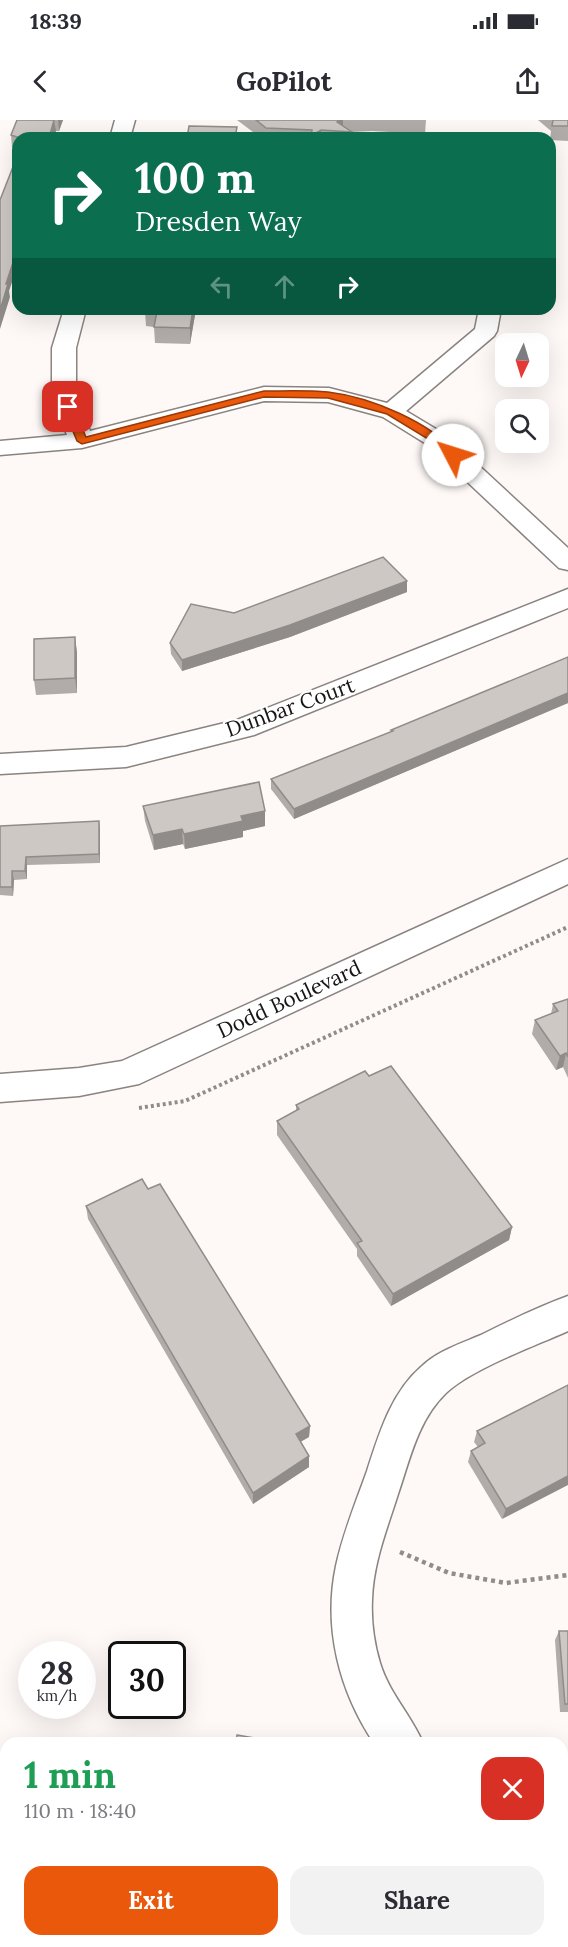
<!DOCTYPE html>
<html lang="en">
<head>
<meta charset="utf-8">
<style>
	body { margin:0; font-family:Lora,serif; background:#f2f2f3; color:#2b2b33; height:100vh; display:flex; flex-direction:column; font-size:22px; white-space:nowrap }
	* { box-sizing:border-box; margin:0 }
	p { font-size:20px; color:#7c7c81 }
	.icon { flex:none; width:33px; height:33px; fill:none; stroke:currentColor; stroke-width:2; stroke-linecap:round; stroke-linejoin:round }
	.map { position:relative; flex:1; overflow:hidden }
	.side { position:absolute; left:0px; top:1617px; width:568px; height:210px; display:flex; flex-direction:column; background:#fff; border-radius:18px 18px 0 0; box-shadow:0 6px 24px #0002 }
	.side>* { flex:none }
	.guide { position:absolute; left:12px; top:12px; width:544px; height:183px; border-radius:18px; box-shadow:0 6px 24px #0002; background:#0b6e4f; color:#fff; overflow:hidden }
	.needle { width:39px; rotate:184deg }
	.controls { position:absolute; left:495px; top:213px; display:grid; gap:12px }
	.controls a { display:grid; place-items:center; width:54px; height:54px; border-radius:12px; background:#fff; box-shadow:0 6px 24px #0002; font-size:30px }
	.speed { position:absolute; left:18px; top:1521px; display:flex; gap:12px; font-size:30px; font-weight:700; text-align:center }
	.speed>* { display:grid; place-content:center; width:78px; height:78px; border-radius:50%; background:#fff; box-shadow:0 6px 24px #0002; line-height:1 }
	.speed small { font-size:15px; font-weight:400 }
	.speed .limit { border:3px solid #111; border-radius:9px; background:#fff; color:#111 }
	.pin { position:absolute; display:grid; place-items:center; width:51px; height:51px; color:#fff; margin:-26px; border-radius:12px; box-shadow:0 3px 9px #0006 }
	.me { position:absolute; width:66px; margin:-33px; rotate:310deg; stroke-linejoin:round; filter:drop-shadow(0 0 4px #0008) }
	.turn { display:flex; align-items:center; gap:21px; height:126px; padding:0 24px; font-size:27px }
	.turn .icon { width:78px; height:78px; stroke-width:2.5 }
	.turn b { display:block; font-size:42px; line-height:51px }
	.lanes { display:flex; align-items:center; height:57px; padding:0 24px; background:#0003; justify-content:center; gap:30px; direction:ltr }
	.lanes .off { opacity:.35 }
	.round { display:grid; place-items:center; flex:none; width:63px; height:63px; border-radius:18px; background:#f2f2f3 }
	.summary { display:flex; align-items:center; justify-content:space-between; height:102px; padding:0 24px }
	h1 { font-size:36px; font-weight:700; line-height:45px; color:#1e9e55 }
	.button { display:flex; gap:12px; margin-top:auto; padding:12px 24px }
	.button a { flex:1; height:69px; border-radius:18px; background:#ea580c; color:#fff; font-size:24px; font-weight:700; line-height:69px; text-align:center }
	.button a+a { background:#f2f2f3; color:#2b2b33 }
	.status { display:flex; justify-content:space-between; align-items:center; height:42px; padding:0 30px; background:#fff; direction:ltr }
	.status svg { height:16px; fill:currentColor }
	header { display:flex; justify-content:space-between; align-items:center; height:78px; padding:0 24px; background:#fff; font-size:27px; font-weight:700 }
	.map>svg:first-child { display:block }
</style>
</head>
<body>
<div class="status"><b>18:39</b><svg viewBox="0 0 49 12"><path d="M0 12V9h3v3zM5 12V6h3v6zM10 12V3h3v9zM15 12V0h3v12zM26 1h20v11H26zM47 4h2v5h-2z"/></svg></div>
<header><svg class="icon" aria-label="back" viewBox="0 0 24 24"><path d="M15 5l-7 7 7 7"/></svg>GoPilot<svg class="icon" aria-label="share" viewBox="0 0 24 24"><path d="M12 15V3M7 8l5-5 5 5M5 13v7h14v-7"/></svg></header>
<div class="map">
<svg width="568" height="1827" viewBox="0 0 568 1827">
	<rect width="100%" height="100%" fill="#fef9f6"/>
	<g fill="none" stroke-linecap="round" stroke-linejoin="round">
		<g stroke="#8a8480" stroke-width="3">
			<path id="minor" d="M115 0H135L130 18H110Z
				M64 189H86L76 228V275L90 311 264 267 329 268 387 283 475 209 479 189H501L497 211 494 216 406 291 446 315 568 428V450L559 448 428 325 383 297 328 282 264 281 82 328 0 335V321L67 315 52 275V228Z
				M568 469V488L254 615 126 647 0 654V634L126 627 237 600Z
				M568 1176V1211C535 1226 471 1249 446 1273 418 1300 410 1339 398 1374 387 1409 373 1443 372 1480 371 1501 374 1523 380 1543 389 1573 411 1595 423 1623H374C339 1571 323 1507 336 1446 343 1413 356 1382 367 1351 379 1314 391 1273 421 1247 437 1231 460 1224 481 1215 509 1201 538 1187 568 1176Z
				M562 1685 568 1686V1730L562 1729Z"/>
		</g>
		<g stroke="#8a8480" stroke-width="3">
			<path id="tertiary" d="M568 739V764L139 964 79 976 0 982V954L79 948 122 941Z"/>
		</g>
		<path stroke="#908c8a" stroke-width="4" stroke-dasharray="3 3" stroke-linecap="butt" d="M139 988 185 981 568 807"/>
		<path stroke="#908c8a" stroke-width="4.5" stroke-dasharray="4 4" stroke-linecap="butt" d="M400 1432 449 1453 506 1463 568 1455"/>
		<use href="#minor" fill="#fff" fill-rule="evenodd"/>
		<use href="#tertiary" fill="#fff" fill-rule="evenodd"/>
	</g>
	<path fill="#b1aca9" d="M17 0H63L59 11H56L54 18H18V29L12 27 11 15Z
		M237 0H426L425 14 372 11 352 12 351 18H261Z
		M538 0H568V21L550 20 551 11Z
		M196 189 190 224 155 223 154 207 146 206 145 191Z
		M407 461V472L290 517 182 551 171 534 170 523 234 493Z
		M75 517 77 533V573L36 575 34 560Z
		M568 537V583L294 699 271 669V659L391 612V610Z
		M143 686 265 706 243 711V717L185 729 183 724 154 730 145 701Z
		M99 701 100 710V743L27 745V759L14 760 13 776 0 775V706Z
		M568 879V958L563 947 556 950 532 914 535 900 551 894 553 884Z
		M369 956 512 1107 509 1120 391 1186 357 1136V1129L277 1015V1001L296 991V985Z
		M148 1069 310 1306 309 1317 300 1322 309 1347 253 1384 88 1099 86 1086Z
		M568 1265 502 1399 468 1342 471 1331 478 1327 474 1322 477 1311Z
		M559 1511H568V1592H560L555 1520Z
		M483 1821H562L568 1827H483Z"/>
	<path fill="#908c89" d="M54 0 56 11 54 18H49Z
		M58 0H63L59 11Z
		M340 0H343V11L337 2Z
		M321 10V18H311V16Z
		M18 127V145L9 171 10 177 0 209V190L6 164Z
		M193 189H196L190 224V208Z
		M407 461V472L290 517 182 551V540Z
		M75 517 77 533V573L75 558Z
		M568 573V583L294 699V689Z
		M265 691V706L243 711V717L185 729 184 714 241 696Z
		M99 701 100 710V743L99 734Z
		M182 709 183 724 154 730 153 715Z
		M26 737 27 745V759L25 751Z
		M12 751 14 760 13 776 12 767Z
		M566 933 563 947 556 950 560 936Z
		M512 1107 509 1120 391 1186 393 1174Z
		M310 1306 309 1317 295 1325 296 1314Z
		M309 1336V1347L253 1384V1373Z
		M568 1356V1365L502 1399 506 1389Z"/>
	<path fill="#cec8c4" stroke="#908c89" stroke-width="1.5" d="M17 0H54L49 18H20L11 15Z
		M256 0H340L337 2 352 12 321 10 311 16 312 10 266 8Z
		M553 0H568V6H552Z
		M189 6 237 7 235 18H187Z
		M18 34V127L6 164H8L0 190V80Z
		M145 189H193L190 208 154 207 157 191H145Z
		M383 437 407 461 290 505 182 540 170 523 191 484 234 493Z
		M75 517V558L34 560V519Z
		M568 537V573L294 689 271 659 393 611 391 610Z
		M259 662 265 691 241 696 243 701 184 714 182 709 153 715 143 686Z
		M99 701V734L26 737 25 751H12V767H0V706Z
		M568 879V937L566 933 560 936 535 900 558 891 553 884Z
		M391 946 512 1107 393 1174 357 1123 362 1121 277 1001 299 989 296 985 365 951 369 956Z
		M142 1059 148 1069 160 1064 310 1306 296 1314 309 1336 253 1373 86 1086Z
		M568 1265V1356L506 1389 471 1331 485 1323 477 1311Z
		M559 1511H568V1584H565Z
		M237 1615 283 1623H236Z
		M562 1797 568 1798V1827H486V1821H562Z
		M211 1821H309L308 1827H210Z"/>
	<path fill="#ea580c" stroke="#983908" stroke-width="1.5" d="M264 271C285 271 307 270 328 272 370 277 431 302 458 335L450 337 433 322 387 294 328 278 264 277 82 324 77 321 63 287 72 285 86 317Z"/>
	<g text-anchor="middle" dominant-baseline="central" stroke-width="4.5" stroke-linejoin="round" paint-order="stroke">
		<g font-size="21" fill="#181615" stroke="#fff">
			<text transform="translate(290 587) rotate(-20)">Dunbar Court</text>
			<text transform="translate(289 879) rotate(-25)">Dodd Boulevard</text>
		</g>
	</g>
</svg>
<div class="controls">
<a><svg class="needle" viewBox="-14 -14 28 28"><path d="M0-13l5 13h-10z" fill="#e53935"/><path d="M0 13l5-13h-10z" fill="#7c7c81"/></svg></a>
<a><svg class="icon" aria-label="search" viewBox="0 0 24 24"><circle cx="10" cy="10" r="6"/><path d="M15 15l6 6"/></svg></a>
</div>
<div class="speed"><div>28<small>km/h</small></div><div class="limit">30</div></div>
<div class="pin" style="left:68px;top:287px;background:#d93025"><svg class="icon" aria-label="arrive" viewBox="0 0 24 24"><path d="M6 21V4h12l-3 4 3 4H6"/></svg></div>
<svg class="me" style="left:453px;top:335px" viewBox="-20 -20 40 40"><circle r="19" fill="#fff"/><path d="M0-13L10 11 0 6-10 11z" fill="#ea580c"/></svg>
<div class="guide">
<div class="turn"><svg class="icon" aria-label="right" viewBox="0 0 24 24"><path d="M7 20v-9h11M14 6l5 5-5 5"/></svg><div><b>100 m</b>Dresden Way</div></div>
<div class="lanes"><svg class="icon off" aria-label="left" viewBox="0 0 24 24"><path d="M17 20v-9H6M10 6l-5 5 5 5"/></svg><svg class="icon off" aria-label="ahead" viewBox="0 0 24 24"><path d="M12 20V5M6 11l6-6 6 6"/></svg><svg class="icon" aria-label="right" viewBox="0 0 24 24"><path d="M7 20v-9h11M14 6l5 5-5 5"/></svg></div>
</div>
<section class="side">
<div class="summary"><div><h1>1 min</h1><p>110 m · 18:40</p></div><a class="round" style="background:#d93025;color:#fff"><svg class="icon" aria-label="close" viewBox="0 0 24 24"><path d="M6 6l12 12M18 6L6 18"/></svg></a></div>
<div class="button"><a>Exit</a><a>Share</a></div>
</section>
</div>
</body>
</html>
